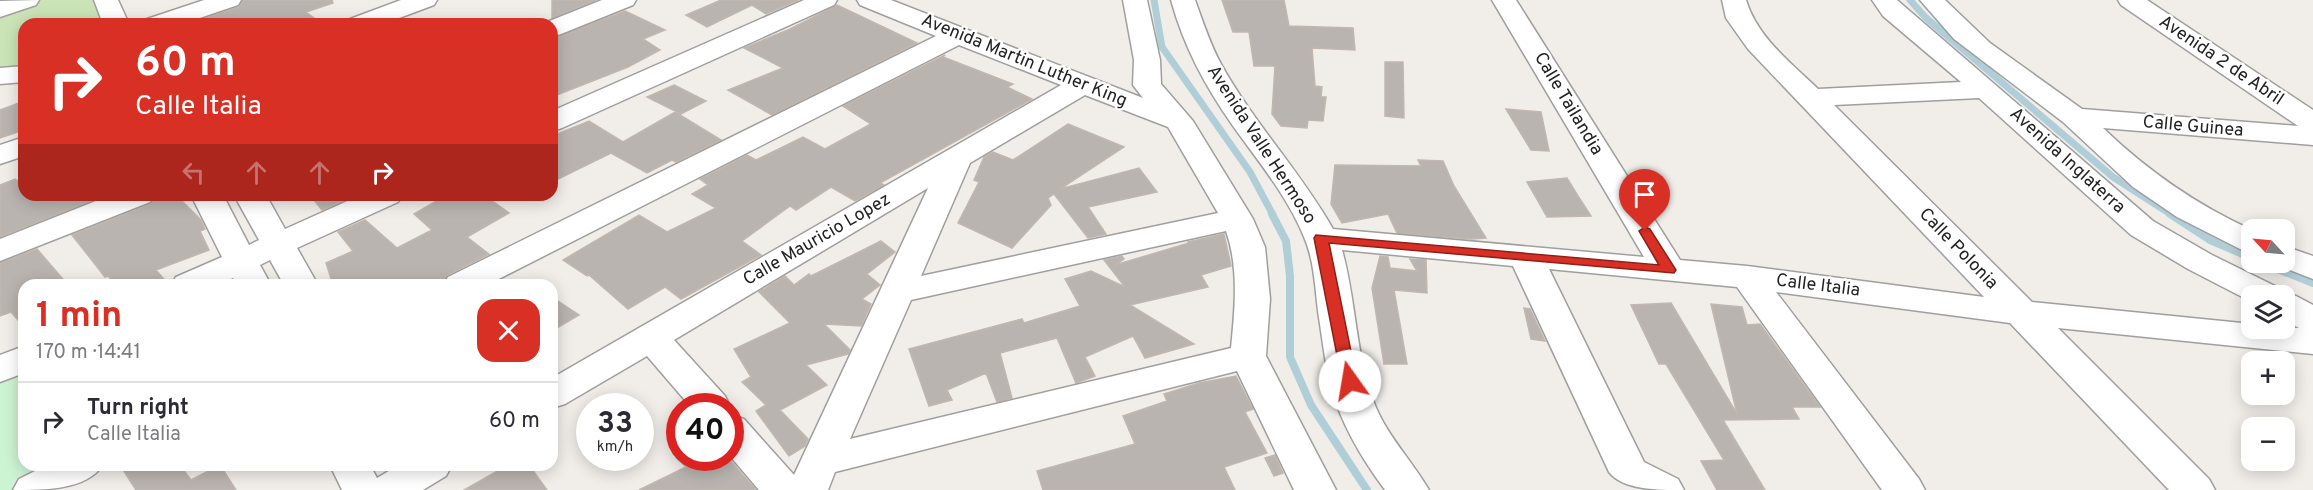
<!DOCTYPE html>
<html lang="en">
<head>
<meta charset="utf-8">
<style>
	body { margin:0; font-family:Overpass,sans-serif; background:#f2f2f3; color:#2b2b33; height:100vh; display:flex; flex-direction:column; font-size:22px; white-space:nowrap }
	* { box-sizing:border-box; margin:0 }
	p { font-size:20px; color:#7c7c81 }
	.icon { flex:none; width:33px; height:33px; fill:none; stroke:currentColor; stroke-width:2; stroke-linecap:round; stroke-linejoin:round }
	.map { position:relative; flex:1; overflow:hidden }
	.panel { position:absolute; left:18px; top:279px; width:540px; height:192px; display:flex; flex-direction:column; background:#fff; border-radius:18px; box-shadow:0 3px 15px #0003 }
	.panel>* { flex:none }
	.hud { position:absolute; left:18px; top:18px; width:540px; height:183px; border-radius:18px; box-shadow:0 3px 15px #0003; background:#d93025; color:#fff; overflow:hidden }
	.needle { width:39px; rotate:296deg }
	.controls { position:absolute; left:2241px; top:219px; display:grid; gap:12px }
	.controls a { display:grid; place-items:center; width:54px; height:54px; border-radius:12px; background:#fff; box-shadow:0 3px 15px #0003; font-size:30px }
	.speed { position:absolute; left:576px; top:393px; display:flex; gap:12px; font-size:30px; font-weight:700; text-align:center }
	.speed>* { display:grid; place-content:center; width:78px; height:78px; border-radius:50%; background:#fff; box-shadow:0 3px 15px #0003; line-height:1 }
	.speed small { font-size:15px; font-weight:400 }
	.speed .limit { border:9px solid #d22; background:#fff; color:#111 }
	.pin { position:absolute; display:grid; place-items:center; width:51px; height:51px; color:#fff; margin:-62px -26px; border-radius:50% 50% 50% 0; rotate:-45deg; box-shadow:0 0 6px #0007 }
	.pin .icon { rotate:45deg }
	.me { position:absolute; width:66px; margin:-33px; rotate:347deg; stroke-linejoin:round; filter:drop-shadow(0 0 4px #0008) }
	.turn { display:flex; align-items:center; gap:21px; height:126px; padding:0 18px; font-size:27px }
	.turn .icon { width:78px; height:78px; stroke-width:2.5 }
	.turn b { display:block; font-size:42px; line-height:51px }
	.lanes { display:flex; align-items:center; height:57px; padding:0 18px; background:#0003; justify-content:center; gap:30px; direction:ltr }
	.lanes .off { opacity:.35 }
	.round { display:grid; place-items:center; flex:none; width:63px; height:63px; border-radius:18px; background:#f2f2f3 }
	.overview { display:flex; align-items:center; justify-content:space-between; height:102px; padding:0 18px }
	h1 { font-size:36px; font-weight:700; line-height:45px; color:#d93025 }
	ul { padding:0; list-style:none }
	li { display:flex; align-items:center; gap:18px; height:78px; padding:0 18px; border-top:2px solid #e1e1e2 }
	li div { flex:1 }
	li b { display:block; font-size:22px }
	li em { font-style:normal }
	.map>svg:first-child { display:block }
</style>
</head>
<body>
<div class="map">
<svg width="2313" height="490" viewBox="0 0 2313 490">
	<rect width="100%" height="100%" fill="#f1eeea"/>
	<path fill="#cbe4b7" d="M22 0H106L118 24H24V66L0 69V7Z"/>
	<path fill="#cdf4d2" d="M24 366V465H68L18 490H0V377Z"/>
	<g fill="none" stroke-linecap="round" stroke-linejoin="round">
		<path stroke="#b0ced8" stroke-width="7" d="M1154 0 1162 47 1250 172 1273 215
			M1910 0 1925 17 2113 177 2172 215"/>
		<path stroke="#b0ced8" stroke-width="8" d="M1272 214 1286 241 1290 276V357L1311 405 1367 490
			M2170 214 2210 240 2252 258
			M2260 262 2313 283"/>
	</g>
	<path fill="#bab4b0" stroke="#c1b7ae" stroke-width="1.5" d="M243 0H332L333 3 306 12 322 24H189L239 7Z
		M552 0H596L552 18Z
		M721 0H798L766 14 752 5 707 27 686 15Z
		M1222 0H1284L1289 26 1353 28 1355 50 1312 48 1315 86 1322 87 1321 97H1326L1323 121 1308 120 1307 128 1281 126 1272 114 1275 66H1254L1249 32H1233Z
		M837 5 917 43 772 115 728 90 783 68 744 48 790 29Z
		M625 11 665 30 643 39 660 50 628 67 552 97V39Z
		M945 55 943 57 1013 84 1007 87 1032 99 880 183 884 185 855 201 831 187 796 210 790 206 742 241 761 255 681 299 665 287 628 309 589 275 587 276 563 260 639 215 667 232 716 208 692 194 708 185 700 179 747 155 756 160 803 137 825 149 871 124 843 106Z
		M1385 62H1403L1404 118 1385 116Z
		M674 85 706 101 681 114 647 97Z
		M24 101V130L0 138V110Z
		M1506 109 1541 112 1549 151 1531 150Z
		M675 112 721 140 676 162 672 160 647 173 611 153 552 182V136L589 121 623 142Z
		M1068 124 1124 147 1060 189 1139 168 1157 192 1088 207 1106 234 1088 238 1054 194 1048 198 1051 205 1012 248 958 223 979 182 974 180 984 157 993 152 1013 160Z
		M1418 160 1443 161 1454 186 1486 238 1472 239 1397 233 1388 214 1342 223 1331 204 1335 165 1421 166Z
		M1567 178 1578 196 1591 216 1547 217 1527 182Z
		M15 179 24 185V195H105L0 237V185Z
		M157 195H176L201 220 205 229 200 231 209 250 156 270 169 285H117L108 276 105 277 72 235 151 204Z
		M310 195H337L343 201 322 210Z
		M447 195H484L509 213 467 237 489 254 447 275 441 285H333L326 263 353 251 338 232 365 220 397 248 432 230 414 214Z
		M1224 234 1231 266 1201 275 1208 287 1130 305 1194 344 1145 358 1133 336 1085 357 1095 376 1076 383 1057 338 1000 353 1012 398 997 402 986 373 947 390 952 400 929 406 909 349 1022 319 1024 323 1080 306 1065 279 1091 271 1125 287 1104 260 1122 256 1124 259 1115 265 1189 243 1188 242Z
		M881 241 895 252 867 274 880 285 862 299 871 304 861 326 824 324 850 350 848 354 806 365 827 385 780 410 808 439 805 446 789 456 756 411 766 405 742 382 751 377 734 349 790 323 759 292 785 276 794 285 809 274 811 276Z
		M37 249 68 285H24V327L11 312 0 316V263Z
		M1380 256 1388 257 1390 268 1417 271 1410 259 1426 260 1427 293 1394 290 1407 364H1384L1372 288Z
		M552 297 579 315 552 331Z
		M1671 303 1737 414 1711 304 1742 307 1747 325 1760 324 1820 407H1792L1799 419 1723 420 1765 490H1717L1701 461 1724 460 1666 364H1659L1631 305Z
		M1524 308 1530 309 1545 341 1531 339Z
		M1236 376 1253 409 1245 412 1267 453 1224 467 1235 490H1043L1037 471 1135 444 1123 416 1167 401 1164 394 1199 383Z
		M1275 455 1283 473 1274 476 1265 458Z
		M677 458H728L756 490H639L686 467Z
		M120 465H180L191 480 220 465 236 490H136Z
		M508 465H529L547 490H464Z"/>
	<g fill="none" stroke-linecap="round" stroke-linejoin="round">
		<g stroke="#9f9f9f" stroke-width="3">
			<path id="minor" d="M39 0 36 5 0 17V1Z
				M94 0H118L129 24H103Z
				M204 0H241L238 5 182 24H143L147 19Z
				M401 0H437L434 5 383 24H346L350 19Z
				M602 0H636L633 5 561 34 552 37V24H542Z
				M804 0H837L834 5 562 128 552 131V111Z
				M857 0H891L1143 98 1133 85 1134 60 1123 0H1147L1160 60 1161 84 1193 121 1253 219 1265 247 1270 299 1266 356 1336 490H1294L1237 371 835 472 828 490H759L730 456V415L744 419 794 475 928 188 674 340 725 396 730 406H690L647 356 565 404 552 408V378L1061 85 959 45 487 285H443L448 277 936 36 860 5ZM1085 95 1168 127 1218 213 921 276 970 163ZM1226 231C1239 268 1235 309 1231 348L850 439 911 300Z
				M1171 0H1195C1203 22 1210 44 1221 64 1253 122 1300 171 1333 229L1644 257 1492 0H1516L1680 260 1747 266 1984 297 1748 49 1726 18 1722 0H1746C1757 37 1791 63 1818 89L1961 82 1883 16 1872 0H1897L2153 221 2212 255 2279 288 2282 293 2296 296 2313 305V354L2058 328 2209 479 2215 490H2169L2010 323 1776 292 1919 479 1925 490H1882L1737 287 1549 269 1644 462 1678 479 1684 490C1657 490 1623 490 1609 472L1513 266 1342 250C1356 299 1355 351 1373 400 1385 434 1411 459 1429 490H1385C1363 460 1342 426 1332 390 1325 366 1323 342 1319 318 1315 291 1315 262 1304 237 1288 197 1258 161 1233 126 1205 86 1184 47 1171 0ZM1979 98 2131 235 2188 269 2252 302V296H2284V320L2299 328H2252V324L2032 302 1834 105Z
				M1920 0H1945L1990 43 2082 109 2298 126 2121 5 2118 0H2147L2313 110V145L2103 128C2148 171 2195 204 2252 230V252L2240 249 2177 217 2133 187 2063 122 1954 39Z
				M24 66V82L0 84V68Z
				M24 137V156L0 164V145Z
				M111 195H155L150 202 0 261V239Z
				M191 195H223L249 245 259 240 234 195H266L285 229 361 195H403L398 202 297 248 318 285H284L270 260 260 265 271 285H237L233 278 217 285H171L176 277 222 257Z
				M2284 246 2313 256V279L2272 263 2284 262Z
				M24 346V373L0 382V355Z
				M47 465H103C86 490 45 490 13 490L19 479Z
				M330 465H370L377 478 399 465H452L446 476 423 490H342Z"/>
		</g>
		<use href="#minor" fill="#fff" fill-rule="evenodd"/>
	</g>
	<path fill="#d93025" stroke="#8d1f18" stroke-width="1.5" d="M1645 227 1650 229 1676 270 1674 273 1329 243 1357 381 1355 385H1344L1342 381 1314 238 1316 235 1659 265 1639 231Z"/>
	<g text-anchor="middle" dominant-baseline="central" stroke-width="5" stroke-linejoin="round" paint-order="stroke">
		<g font-size="18" fill="#222" stroke="#fff">
			<text transform="translate(1024 61) rotate(22)">Avenida Martin Luther King</text>
			<text transform="translate(2221 61) rotate(34)">Avenida 2 de Abril</text>
			<text transform="translate(1568 104) rotate(59)">Calle Tailandia</text>
			<text transform="translate(2193 127) rotate(5)">Calle Guinea</text>
			<text transform="translate(1261 145) rotate(57)">Avenida Valle Hermoso</text>
			<text transform="translate(2067 161) rotate(42)">Avenida Inglaterra</text>
			<text transform="translate(817 240) rotate(-30)">Calle Mauricio Lopez</text>
			<text transform="translate(1958 249) rotate(46)">Calle Polonia</text>
			<text transform="translate(1818 286) rotate(7)">Calle Italia</text>
		</g>
	</g>
</svg>
<div class="controls">
<a><svg class="needle" viewBox="-14 -14 28 28"><path d="M0-13l5 13h-10z" fill="#e53935"/><path d="M0 13l5-13h-10z" fill="#7c7c81"/></svg></a>
<a><svg class="icon" aria-label="layers" viewBox="0 0 24 24"><path d="M12 4l9 5-9 5-9-5zM3 14l9 5 9-5"/></svg></a>
<a>+</a>
<a>−</a>
</div>
<div class="speed"><div>33<small>km/h</small></div><div class="limit">40</div></div>
<div class="pin" style="left:1645px;top:231px;background:#d93025"><svg class="icon" aria-label="arrive" viewBox="0 0 24 24"><path d="M6 21V4h12l-3 4 3 4H6"/></svg></div>
<svg class="me" style="left:1350px;top:381px" viewBox="-20 -20 40 40"><circle r="19" fill="#fff"/><path d="M0-13L10 11 0 6-10 11z" fill="#d93025"/></svg>
<div class="hud">
<div class="turn"><svg class="icon" aria-label="right" viewBox="0 0 24 24"><path d="M7 20v-9h11M14 6l5 5-5 5"/></svg><div><b>60 m</b>Calle Italia</div></div>
<div class="lanes"><svg class="icon off" aria-label="left" viewBox="0 0 24 24"><path d="M17 20v-9H6M10 6l-5 5 5 5"/></svg><svg class="icon off" aria-label="ahead" viewBox="0 0 24 24"><path d="M12 20V5M6 11l6-6 6 6"/></svg><svg class="icon off" aria-label="ahead" viewBox="0 0 24 24"><path d="M12 20V5M6 11l6-6 6 6"/></svg><svg class="icon" aria-label="right" viewBox="0 0 24 24"><path d="M7 20v-9h11M14 6l5 5-5 5"/></svg></div>
</div>
<section class="panel">
<div class="overview"><div><h1>1 min</h1><p>170 m · 14:41</p></div><a class="round" style="background:#d93025;color:#fff"><svg class="icon" aria-label="close" viewBox="0 0 24 24"><path d="M6 6l12 12M18 6L6 18"/></svg></a></div>
<ul>
<li><svg class="icon" aria-label="right" viewBox="0 0 24 24"><path d="M7 20v-9h11M14 6l5 5-5 5"/></svg><div><b>Turn right</b><p>Calle Italia</p></div><em>60 m</em></li>
</ul>
</section>
</div>
</body>
</html>
